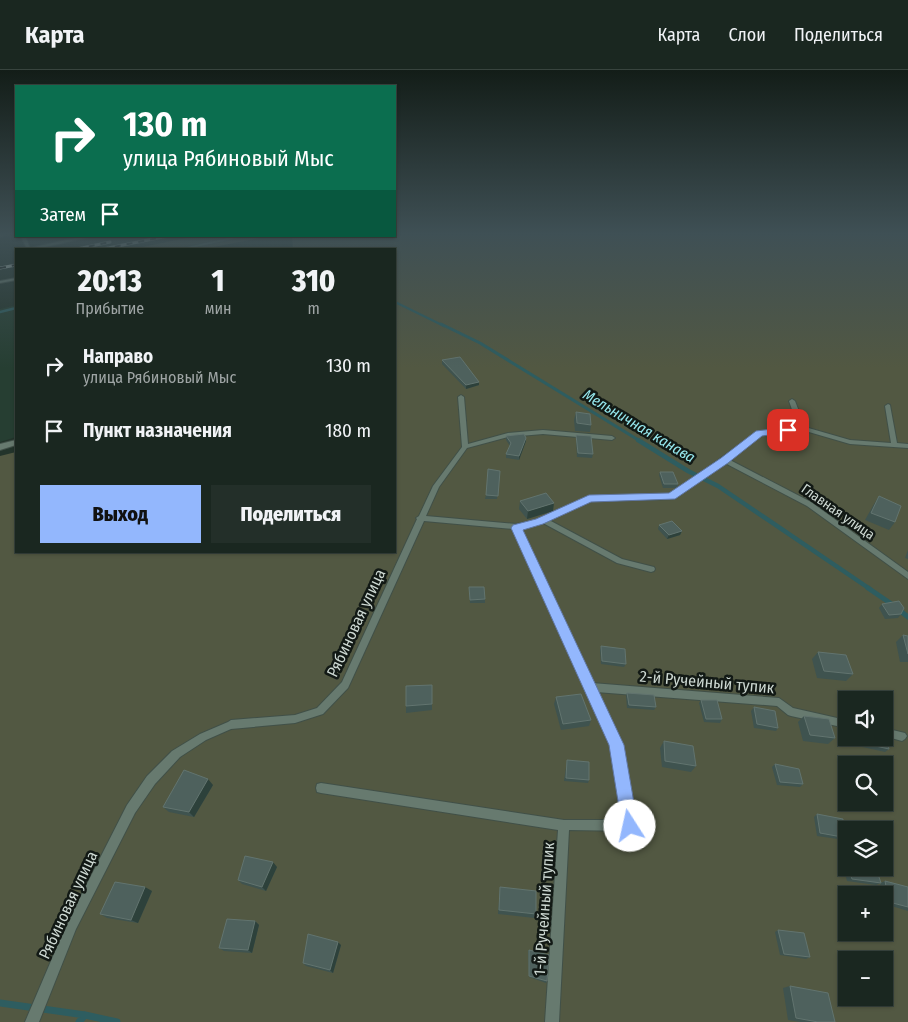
<!DOCTYPE html>
<html lang="ru">
<head>
<meta charset="utf-8">
<style>
	body { margin:0; font-family:"Fira Sans Condensed",sans-serif; background:#232f29; color:#f1f3f6; height:100vh; display:flex; flex-direction:column; font-size:19px; white-space:nowrap }
	* { box-sizing:border-box; margin:0 }
	p { font-size:16px; color:#9fa5a5 }
	.icon { flex:none; width:28px; height:28px; fill:none; stroke:currentColor; stroke-width:2; stroke-linecap:round; stroke-linejoin:round }
	.map { position:relative; flex:1; overflow:hidden }
	.details { position:absolute; left:15px; top:178px; width:381px; height:305px; display:flex; flex-direction:column; background:#1a2720; border-radius:0px; box-shadow:0 1px 4px #0004,0 0 0 1px #38443e }
	.details>* { flex:none }
	.hud { position:absolute; left:15px; top:15px; width:381px; height:152px; border-radius:0px; box-shadow:0 1px 4px #0004,0 0 0 1px #38443e; background:#0b6e4f; color:#fff; overflow:hidden }
	.fabs { position:absolute; left:838px; top:621px; display:grid; gap:10px }
	.fabs a { display:grid; place-items:center; width:55px; height:55px; border-radius:0px; background:#1a2720; box-shadow:0 1px 4px #0004,0 0 0 1px #38443e; font-size:25px }
	.pin { position:absolute; display:grid; place-items:center; width:42px; height:42px; color:#fff; margin:-21px; border-radius:10px; box-shadow:0 2px 8px #0006 }
	.me { position:absolute; width:55px; margin:-28px; rotate:350deg; stroke-linejoin:round; filter:drop-shadow(0 0 4px #0008) }
	.turn { display:flex; align-items:center; gap:18px; height:105px; padding:0 25px; font-size:22px }
	.turn .icon { width:65px; height:65px; stroke-width:2.5 }
	.turn b { display:block; font-size:35px; line-height:42px }
	.then { display:flex; align-items:center; height:48px; padding:0 25px; background:#0003; gap:10px; font-size:19px }
	.eta { display:flex; justify-content:space-evenly; align-items:center; height:85px; text-align:center }
	.eta b { font-size:30px; font-weight:800; line-height:35px }
	.action { display:flex; gap:10px; margin-top:auto; padding:10px 25px }
	.action a { flex:1; height:58px; border-radius:0px; background:#93b7fd; color:#111; font-size:20px; font-weight:800; line-height:58px; text-align:center }
	.action a+a { background:#232f29; color:#f1f3f6 }
	ul { padding:0; list-style:none }
	li { display:flex; align-items:center; gap:15px; height:65px; padding:0 25px }
	li div { flex:1 }
	li b { display:block; font-size:19px }
	li em { font-style:normal }
	header { display:flex; align-items:center; gap:30px; box-sizing:border-box; height:70px; padding:0 25px; background:#1a2720; border-bottom:1px solid #38443e }
	header strong { font-size:24px }
	nav { display:flex; gap:28px; margin-inline-start:auto; font-size:18px }
	.map>svg:first-child { display:block }
</style>
</head>
<body>
<header>
<strong>Карта</strong>
<nav><a>Карта</a><a>Слои</a><a>Поделиться</a></nav>
</header>
<div class="map">
<svg width="908" height="952" viewBox="0 0 908 952">
	<rect width="100%" height="100%" fill="#23342b"/>
	<path fill="#263e32" d="M16 235V367L0 372V239Z"/>
	<path fill="#525842" fill-rule="evenodd" d="M395 165H908V952H0V386L16 382V481H395V179H293L292 166ZM846 630H884V668H846ZM846 695H884V732H846ZM846 760H884V798H846ZM846 825H884V862H846ZM846 890H884V928H846Z
		M196 166H270L203 179H133Z"/>
	<g fill="none" stroke-linecap="round" stroke-linejoin="round">
		<path stroke="#2e5d60" stroke-width="2.5" d="M395 232 444 256
			M0 242 16 238"/>
		<path stroke="#2e5d60" stroke-width="3" d="M441 254 480 273 640 371"/>
		<path stroke="#2e5d60" stroke-width="4.5" d="M638 370 688 401 718 416 870 519"/>
		<path stroke="#2e5d60" stroke-width="5" d="M868 518 893 535
			M899 540 908 547"/>
		<path stroke="#2e5d60" stroke-width="7" d="M0 933 85 945 117 952
			M79 952 85 945"/>
		<g stroke="#415048" stroke-width="2">
			<path id="lane" d="M21 166H25L30 178 85 166H94L36 179H27Z
				M237 166H246L187 179H178Z
				M16 208V210L0 213V211Z
				M461 325 464 327 468 374 508 363 543 360 612 366 615 368 612 370 543 364 508 367 467 378 439 417 426 446 517 454 537 450 589 427 670 425 757 362 798 357 789 331 792 329 795 331 805 357 850 370 891 373 885 336 888 334 890 335 897 373 908 374V378L850 374 802 360 761 365 728 389 811 432 908 502V509L807 436 723 392 674 429 590 431 549 450 622 489 654 497 655 499 654 501 651 502 617 493 543 453 521 459 592 613 779 628 793 638 846 650V658L791 646 788 645 777 636 596 622 621 675 635 756 634 760 630 761 569 760 559 952H545L558 760 321 723 317 722 316 718 317 714 321 713 564 750H624L611 675 514 459 424 451 348 618 323 644 295 653 231 659 206 670 180 687 155 714 135 743 76 859 39 952H25L68 851 127 735 147 706 172 681 200 664 228 652 231 650 295 645 317 638 342 612 417 449 416 448 419 446 433 416 462 377 458 327Z
				M884 658 905 663 907 666 905 669 902 671 884 666Z"/>
		</g>
		<g stroke="#415048" stroke-width="2">
			<path id="street" d="M0 165H5L0 167Z
				M16 370V375L0 380V374Z"/>
		</g>
		<use href="#lane" fill="#677a6f" fill-rule="evenodd"/>
		<use href="#street" fill="#677a6f" fill-rule="evenodd"/>
		<g stroke="#b4c0ba" stroke-width="3">
			<path id="rail" d="M77 179 110 172
				M103 179 168 166
				M0 198 16 195"/>
		</g>
		<use href="#rail" stroke="#121915" stroke-width="2" stroke-dasharray="6" stroke-linecap="butt"/>
	</g>
	<path fill="#3f534f" d="M442 290 479 315 466 319 442 294Z
		M576 342 591 355 590 362 575 361 574 350Z
		M576 365 593 384 592 388 577 387 576 369Z
		M506 366 526 368V371L519 390 506 388V384L510 376 506 370Z
		M500 401 497 429H485L486 425Z
		M660 402 678 414 677 418H663L659 405Z
		M879 426 895 452 889 460 865 450 874 434Z
		M520 431 553 441 527 449 519 439Z
		M659 455 682 461 680 465 667 469 658 459Z
		M908 480V489L905 488Z
		M469 517 485 529V533H470Z
		M882 534 901 544 898 548 885 549 879 538Z
		M903 565 908 566V592H900L896 572Z
		M601 576 626 594 624 597 601 594 600 580Z
		M818 582 853 604 846 611 817 608 812 589Z
		M432 615V640L406 643V636Z
		M627 623 656 637 654 640 627 638 626 626Z
		M556 627 591 650 589 656 561 660 554 634Z
		M701 630 722 649 720 653 704 652 699 633Z
		M754 637 778 658 776 661 754 658 751 641Z
		M804 646 835 668 828 674 803 671 798 652Z
		M857 668H884L889 679 885 682 858 676Z
		M664 671 696 696 691 702 662 697 660 678Z
		M567 690 589 710 588 713 564 711Z
		M775 694 803 714 800 717 777 715 772 697Z
		M213 715 194 747 169 742 163 737Z
		M817 744 842 767 838 769 817 766 814 747Z
		M846 794V798H876L881 813 876 815 847 811 843 796Z
		M277 797 266 821 242 814 238 810Z
		M885 811 908 817V841L885 834 884 825H883L880 813Z
		M500 817 536 844 534 848 498 844Z
		M152 821 138 853 107 848 100 844Z
		M255 851 259 855 252 883 224 881 219 878Z
		M778 860 810 887 806 889 780 885 775 862Z
		M341 875 333 903 306 896 303 893Z
		M529 880 547 911 546 913 529 907 528 881Z
		M790 916 835 952H800L788 950 783 918Z"/>
	<path fill="#2d413b" d="M479 312V315L466 319V315Z
		M526 368V371L519 390V386Z
		M554 433 553 441 527 449 528 441Z
		M682 461 680 465 667 469 669 465Z
		M208 709 213 715 194 747 189 742Z
		M273 792 277 797 266 821 262 817Z
		M145 817 152 821 138 853 131 850Z
		M255 851 259 855 252 883 248 880Z
		M338 872 341 875 333 903 330 900Z"/>
	<path fill="#4e615d" stroke="#62746f" d="M460 287 479 312 466 315 442 290Z
		M576 342 590 344 591 355 577 353Z
		M524 364 526 368 519 386 506 384 511 373 506 366Z
		M576 365 591 366 593 384 578 383Z
		M488 399 500 401 498 426 486 425Z
		M660 402H673L678 414H664Z
		M546 423 554 433 528 441 520 431Z
		M879 426 901 436 895 452 871 443Z
		M672 451 682 461 669 465 659 455Z
		M469 517H484L485 529 470 530Z
		M899 531 904 538 901 544 889 545 882 534Z
		M903 565 908 566V584Z
		M601 576 625 579 626 594 602 591Z
		M818 582 846 585 853 604 824 601Z
		M432 615V634L406 636V616Z
		M627 623 654 625 656 637 629 635Z
		M581 624 591 650 563 654 556 627Z
		M701 630H717L722 649H706Z
		M754 637 775 641 778 658 757 654Z
		M804 646 829 649 835 668 810 665Z
		M884 662H885L889 679 862 673 861 668H884Z
		M664 671 693 676 696 696 665 691Z
		M567 690 589 692V710L566 708Z
		M775 694 799 699 803 714 780 712Z
		M184 700 208 709 189 742 163 737Z
		M817 744 843 749 842 767 820 763Z
		M245 786 273 792 262 817 238 810Z
		M848 798H876L881 813 852 809Z
		M885 811 908 817V837L889 832Z
		M115 812 145 817 131 850 100 844Z
		M500 817 536 821V844L499 840Z
		M227 849 255 851 248 880 219 878Z
		M778 860 804 863 810 887 784 884Z
		M308 864 338 872 330 900 303 893Z
		M529 880 549 885 547 911 529 906Z
		M790 916 828 923 835 952H818L796 948Z"/>
	<linearGradient id="sky" x2="0" y2="1"><stop stop-color="#131d18"/><stop offset="0.55" stop-color="#3f5055"/><stop offset="1" stop-color="#3f5055" stop-opacity="0"/></linearGradient>
	<rect width="908" height="298" fill="url(#sky)"/>
	<path fill="#93b7fd" stroke="#6077a4" d="M788 357 793 360 791 362 762 366 728 393 675 429 591 432 543 454 523 460 624 675 638 756 636 761 630 764 624 761 622 756 609 675 511 458 513 455 536 449 589 425 669 423 721 388 756 361Z"/>
	<g text-anchor="middle" dominant-baseline="central" stroke-width="5" stroke-linejoin="round" paint-order="stroke">
		<g font-size="14" fill="#cdd8d2" stroke="#121915">
			<text transform="translate(838 442) rotate(35)">Главная улица</text>
		</g>
		<g font-size="15" font-style="italic" fill="#96e8ee" stroke="#121915">
			<text transform="translate(639 356) rotate(31)">Мельничная канава</text>
		</g>
		<g font-size="16" fill="#cdd8d2" stroke="#121915">
			<text transform="translate(356 553) rotate(-65)">Рябиновая улица</text>
			<text transform="translate(707 612) rotate(5)">2-й Ручейный тупик</text>
			<text transform="translate(68 835) rotate(-65)">Рябиновая улица</text>
			<text transform="translate(544 839) rotate(-86)">1-й Ручейный тупик</text>
		</g>
	</g>
</svg>
<div class="fabs">
<a><svg class="icon" aria-label="sound" viewBox="0 0 24 24"><path d="M4 9h4l5-4v14l-5-4H4zM17 9q2 3 0 6"/></svg></a>
<a><svg class="icon" aria-label="search" viewBox="0 0 24 24"><circle cx="10" cy="10" r="6"/><path d="M15 15l6 6"/></svg></a>
<a><svg class="icon" aria-label="layers" viewBox="0 0 24 24"><path d="M12 4l9 5-9 5-9-5zM3 14l9 5 9-5"/></svg></a>
<a>+</a>
<a>−</a>
</div>
<div class="pin" style="left:788px;top:360px;background:#d93025"><svg class="icon" aria-label="arrive" viewBox="0 0 24 24"><path d="M6 21V4h12l-3 4 3 4H6"/></svg></div>
<svg class="me" style="left:630px;top:756px" viewBox="-20 -20 40 40"><circle r="19" fill="#fff"/><path d="M0-13L10 11 0 6-10 11z" fill="#93b7fd"/></svg>
<div class="hud">
<div class="turn"><svg class="icon" aria-label="right" viewBox="0 0 24 24"><path d="M7 20v-9h11M14 6l5 5-5 5"/></svg><div><b>130 m</b>улица Рябиновый Мыс</div></div>
<div class="then">Затем<svg class="icon" aria-label="arrive" viewBox="0 0 24 24"><path d="M6 21V4h12l-3 4 3 4H6"/></svg></div>
</div>
<section class="details">
<div class="eta">
<div><b>20:13</b><p>Прибытие</p></div>
<div><b>1</b><p>мин</p></div>
<div><b>310</b><p>m</p></div>
</div>
<ul>
<li><svg class="icon" aria-label="right" viewBox="0 0 24 24"><path d="M7 20v-9h11M14 6l5 5-5 5"/></svg><div><b>Направо</b><p>улица Рябиновый Мыс</p></div><em>130 m</em></li>
<li><svg class="icon" aria-label="arrive" viewBox="0 0 24 24"><path d="M6 21V4h12l-3 4 3 4H6"/></svg><div><b>Пункт назначения</b></div><em>180 m</em></li>
</ul>
<div class="action"><a>Выход</a><a>Поделиться</a></div>
</section>
</div>
</body>
</html>
